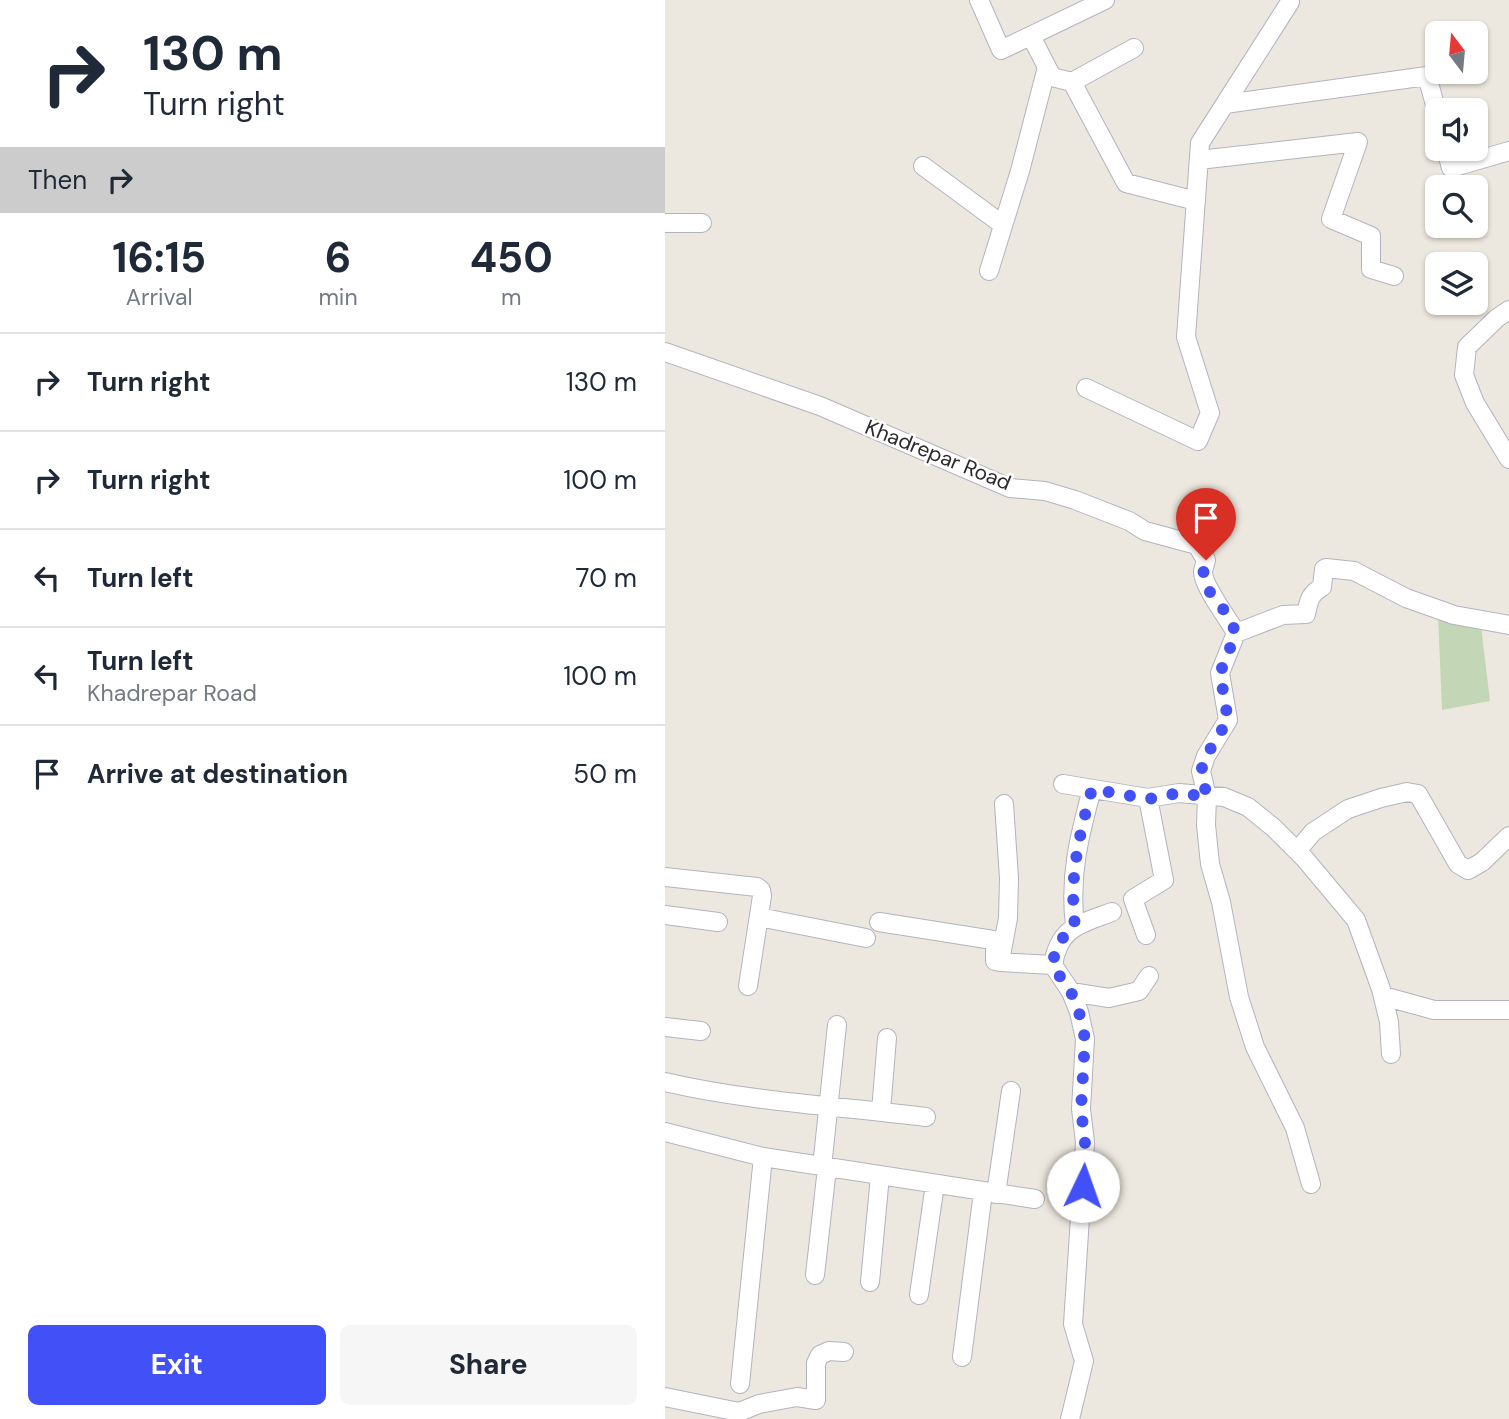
<!DOCTYPE html>
<html lang="en">
<head>
<meta charset="utf-8">
<style>
	body { margin:0; font-family:"DM Sans",sans-serif; background:#f6f6f7; color:#1f2937; height:100vh; display:flex; flex-direction:column; font-size:26px; white-space:nowrap }
	* { box-sizing:border-box; margin:0 }
	p { font-size:23px; color:#747a83 }
	.icon { flex:none; width:38px; height:38px; fill:none; stroke:currentColor; stroke-width:2; stroke-linecap:round; stroke-linejoin:round }
	.map { position:relative; flex:1; overflow:hidden }
	.sheet { display:flex; flex-direction:column; background:#fff; width:665px }
	.sheet>* { flex:none }
	.banner { background:#fff; color:#1f2937; overflow:hidden }
	.needle { width:46px; rotate:344deg }
	.tools { position:absolute; left:760px; top:21px; display:grid; gap:14px }
	.tools a { display:grid; place-items:center; width:63px; height:63px; border-radius:10px; background:#fff; box-shadow:0 2px 5px #0004; font-size:35px }
	.pin { position:absolute; display:grid; place-items:center; width:60px; height:60px; color:#fff; margin:-72px -30px; border-radius:50% 50% 50% 0; rotate:-45deg; box-shadow:0 0 7px #0007 }
	.pin .icon { rotate:45deg }
	.me { position:absolute; width:77px; margin:-38px; rotate:3deg; stroke-linejoin:round; filter:drop-shadow(0 0 5px #0008) }
	.turn { display:flex; align-items:center; gap:24px; height:147px; padding:0 28px; font-size:32px }
	.turn .icon { width:91px; height:91px; stroke-width:2.5 }
	.turn b { display:block; font-size:49px; line-height:60px }
	.then { display:flex; align-items:center; height:66px; padding:0 28px; background:#0003; gap:14px; font-size:26px }
	.eta { display:flex; justify-content:space-evenly; align-items:center; height:119px; text-align:center }
	.eta b { font-size:42px; font-weight:700; line-height:49px }
	.button { display:flex; gap:14px; margin-top:auto; padding:14px 28px }
	.button a { flex:1; height:80px; border-radius:10px; background:#4250f7; color:#fff; font-size:28px; font-weight:700; line-height:80px; text-align:center }
	.button a+a { background:#f6f6f7; color:#1f2937 }
	ul { padding:0; list-style:none }
	li { display:flex; align-items:center; gap:21px; height:98px; padding:0 28px; border-top:2px solid #e0e1e3 }
	li div { flex:1 }
	li b { display:block; font-size:26px }
	li em { font-style:normal }
	main { display:flex; flex:1; min-height:0 }
	.map>svg:first-child { display:block }
</style>
</head>
<body>
<main>
<section class="sheet">
<div class="banner">
<div class="turn"><svg class="icon" aria-label="right" viewBox="0 0 24 24"><path d="M7 20v-9h11M14 6l5 5-5 5"/></svg><div><b>130 m</b>Turn right</div></div>
<div class="then">Then<svg class="icon" aria-label="right" viewBox="0 0 24 24"><path d="M7 20v-9h11M14 6l5 5-5 5"/></svg></div>
</div>
<div class="eta">
<div><b>16:15</b><p>Arrival</p></div>
<div><b>6</b><p>min</p></div>
<div><b>450</b><p>m</p></div>
</div>
<ul>
<li><svg class="icon" aria-label="right" viewBox="0 0 24 24"><path d="M7 20v-9h11M14 6l5 5-5 5"/></svg><div><b>Turn right</b></div><em>130 m</em></li>
<li><svg class="icon" aria-label="right" viewBox="0 0 24 24"><path d="M7 20v-9h11M14 6l5 5-5 5"/></svg><div><b>Turn right</b></div><em>100 m</em></li>
<li><svg class="icon" aria-label="left" viewBox="0 0 24 24"><path d="M17 20v-9H6M10 6l-5 5 5 5"/></svg><div><b>Turn left</b></div><em>70 m</em></li>
<li><svg class="icon" aria-label="left" viewBox="0 0 24 24"><path d="M17 20v-9H6M10 6l-5 5 5 5"/></svg><div><b>Turn left</b><p>Khadrepar Road</p></div><em>100 m</em></li>
<li><svg class="icon" aria-label="arrive" viewBox="0 0 24 24"><path d="M6 21V4h12l-3 4 3 4H6"/></svg><div><b>Arrive at destination</b></div><em>50 m</em></li>
</ul>
<div class="button"><a>Exit</a><a>Share</a></div>
</section>
<div class="map">
<svg width="844" height="1419" viewBox="0 0 844 1419">
	<rect width="100%" height="100%" fill="#ede8df"/>
	<path fill="#c3d7b6" d="M773 614 816 626 825 701 777 710Z"/>
	<g fill="none" stroke-linecap="round" stroke-linejoin="round">
		<g stroke="#b2b3bf" stroke-width="20">
			<path id="minor" d="M314 0 336 50 440 0
				M366 36 387 77 407 82 461 183 531 201
				M407 82 469 48
				M560 104 762 76 772 112
				M781 149 786 168 844 151
				M534 160 693 142 666 219 706 236V269L729 276
				M258 166 338 225
				M0 223H37
				M324 271 355 171 382 67
				M844 310 832 318 802 347 799 375 810 403 844 459
				M0 352 155 406 345 488 380 491 410 500 464 521 480 531 532 545 541 560C540 564 539 567 538 571 537 585 563 618 571 633
				M421 388 533 441 545 413 521 337 535 143 625 2
				M398 784 483 798 514 793 559 797 583 807 609 828 640 859 691 920 716 989 724 1022 726 1054
				M632 851 648 832 683 809 716 798 742 792 753 794 793 864 803 870 817 862 844 836
				M0 877 92 887 96 890 97 896 83 986
				M0 915 53 922
				M94 917 201 938
				M214 922 328 940 330 942V961L335 962 388 965
				M410 926C404 876 414 837 427 789
				M481 935 468 899 499 880 483 798
				M336 956 343 918 344 878 339 804
				M406 992 444 998 474 991 484 976
				M718 996 769 1010H844
				M0 1027 36 1031
				M0 1082C86 1102 174 1106 261 1117
				M216 1111 222 1038
				M0 1132 98 1157 370 1199
				M157 1167 172 1025
				M646 1184 630 1128 590 1047 574 997 556 902 545 864 541 825 542 797 536 771 541 756 563 720 555 673 571 633 618 615 641 614C644 600 645 594 657 587L659 569 661 568 689 571 741 598 789 615 844 625
				M331 1194 346 1091
				M150 1275 162 1168
				M205 1282 215 1176
				M254 1295 270 1184
				M297 1357 318 1192
				M75 1384 98 1157
				M0 1397 74 1412 94 1404 132 1397 151 1400V1363L155 1355 164 1351 179 1352
				M405 1419 419 1361 408 1324 420 1142 416 1109 420 1039 414 1012 406 992 388 965C394 927 415 924 447 912"/>
		</g>
		<use href="#minor" stroke="#fff" stroke-width="18"/>
	</g>
	<g fill="none" stroke-linecap="round" stroke-linejoin="round">
		<path stroke="#4250f7" stroke-width="12" stroke-dasharray="0 21.6" d="M418 1186 420 1142 416 1109 420 1039 414 1012 406 992 387 965C391 948 396 936 410 926 404 878 414 835 427 789L483 799 514 793 542 797 536 771 541 756 563 720 555 673 571 633 562 614 541 587 538 569 541 560"/>
	</g>
	<g text-anchor="middle" dominant-baseline="central" stroke-width="5" stroke-linejoin="round" paint-order="stroke">
		<g font-size="21" fill="#2c2c2c" stroke="#fff">
			<text transform="translate(273 455) rotate(22)">Khadrepar Road</text>
		</g>
	</g>
</svg>
<div class="tools">
<a><svg class="needle" viewBox="-14 -14 28 28"><path d="M0-13l5 13h-10z" fill="#e53935"/><path d="M0 13l5-13h-10z" fill="#747a83"/></svg></a>
<a><svg class="icon" aria-label="sound" viewBox="0 0 24 24"><path d="M4 9h4l5-4v14l-5-4H4zM17 9q2 3 0 6"/></svg></a>
<a><svg class="icon" aria-label="search" viewBox="0 0 24 24"><circle cx="10" cy="10" r="6"/><path d="M15 15l6 6"/></svg></a>
<a><svg class="icon" aria-label="layers" viewBox="0 0 24 24"><path d="M12 4l9 5-9 5-9-5zM3 14l9 5 9-5"/></svg></a>
</div>
<div class="pin" style="left:541px;top:560px;background:#d93025"><svg class="icon" aria-label="arrive" viewBox="0 0 24 24"><path d="M6 21V4h12l-3 4 3 4H6"/></svg></div>
<svg class="me" style="left:418px;top:1186px" viewBox="-20 -20 40 40"><circle r="19" fill="#fff"/><path d="M0-13L10 11 0 6-10 11z" fill="#4250f7"/></svg>
</div>
</main>
</body>
</html>
